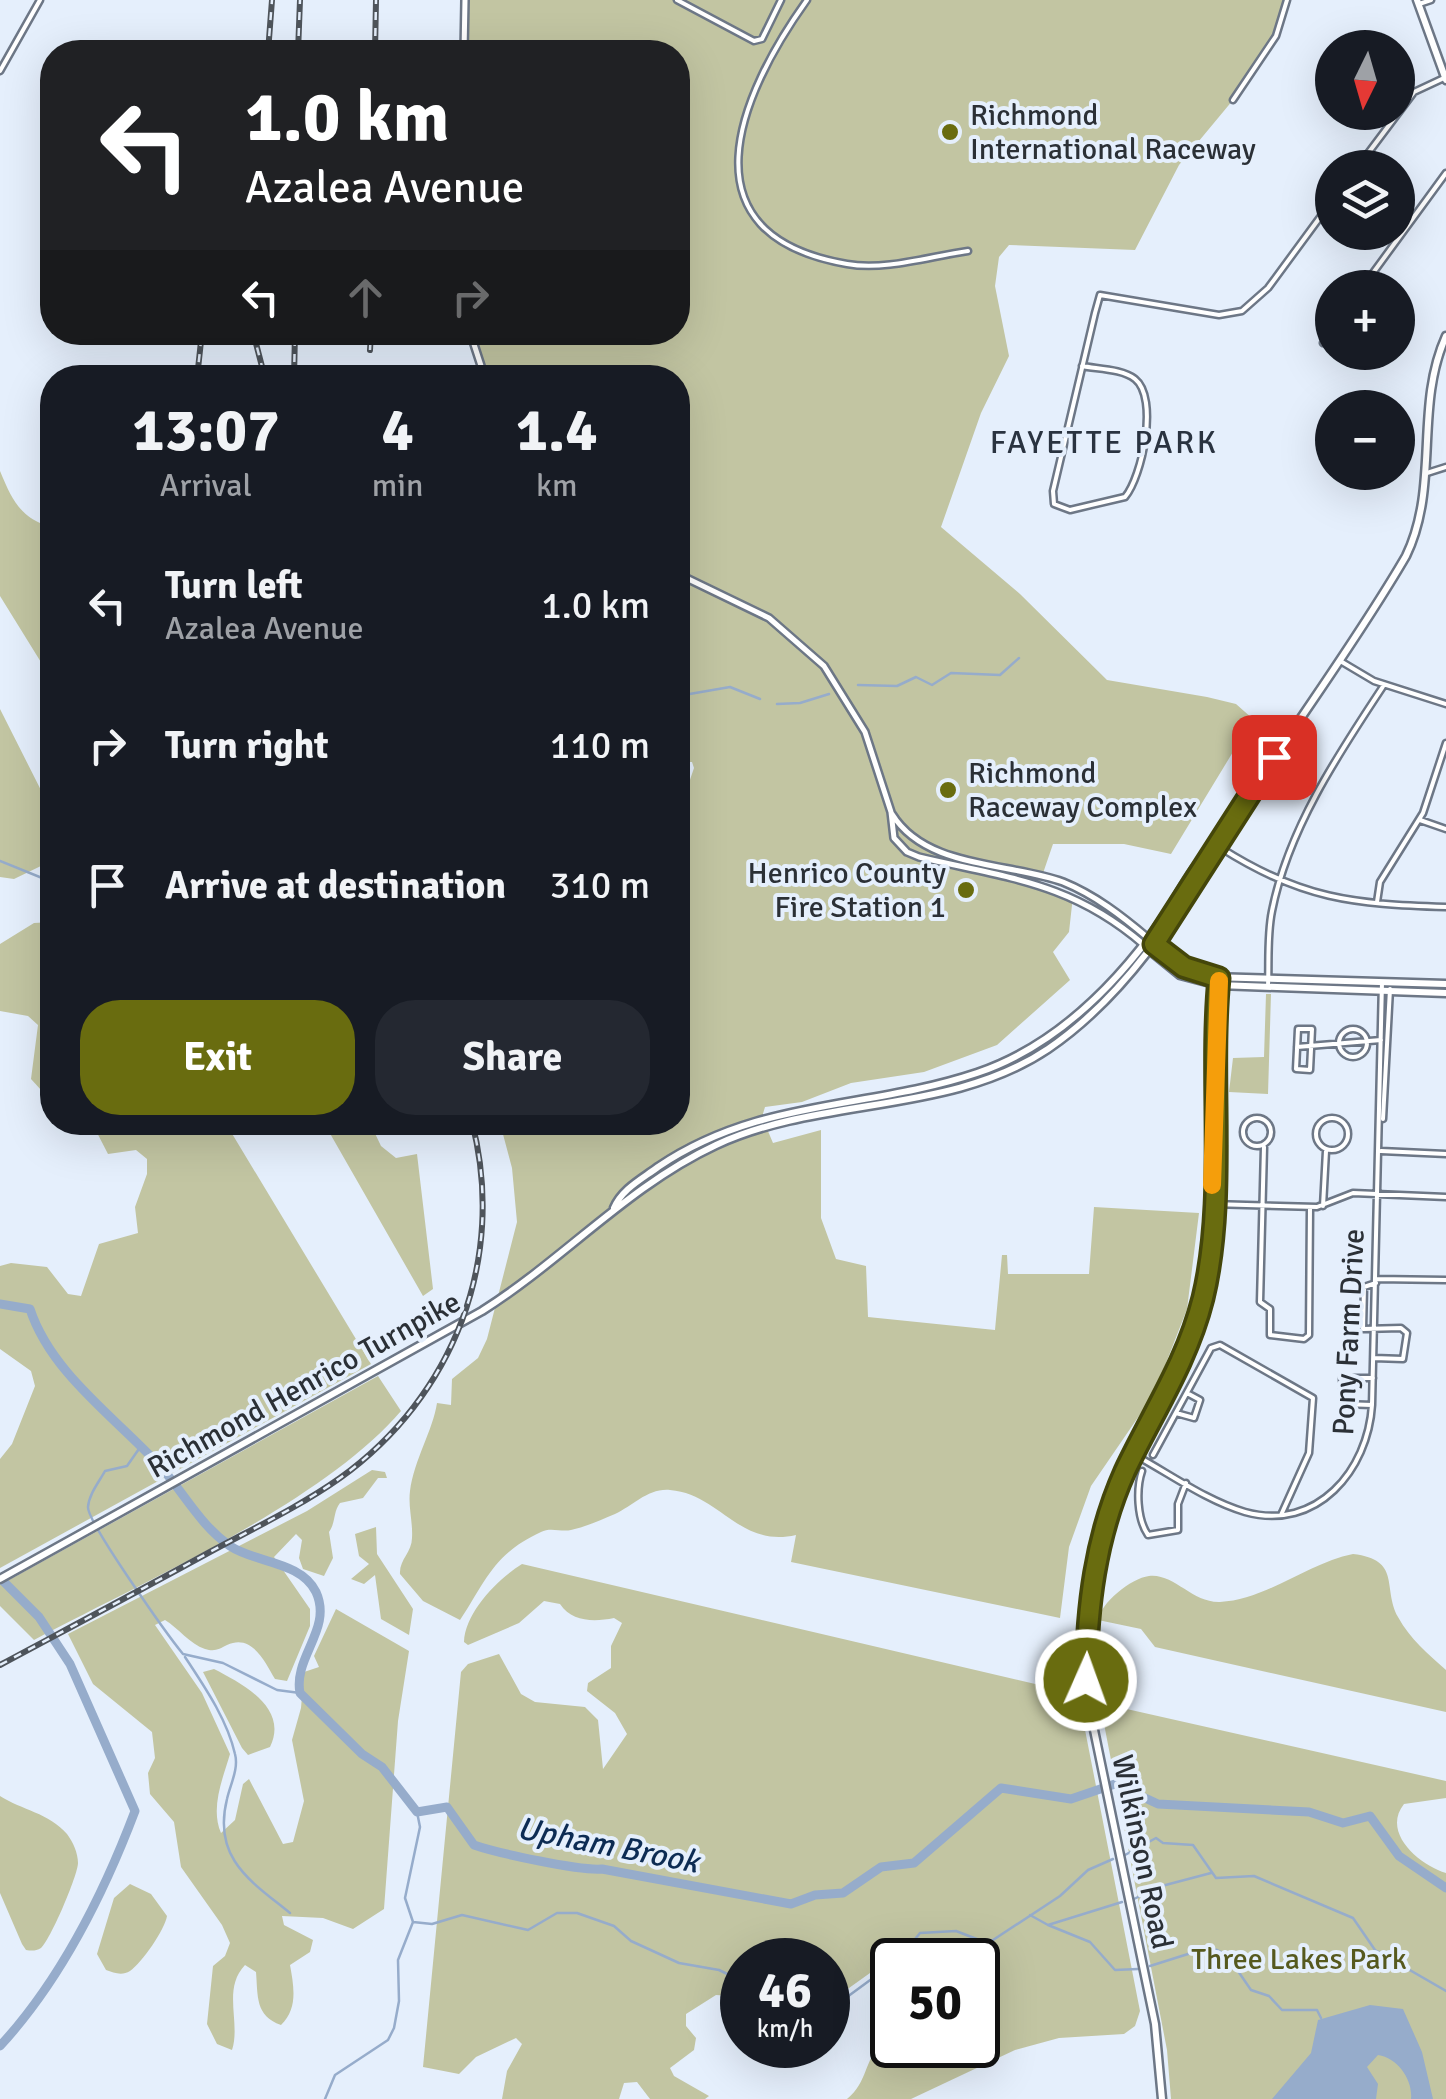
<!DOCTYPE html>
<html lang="en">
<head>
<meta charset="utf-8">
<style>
	body { margin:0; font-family:Signika,sans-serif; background:#242831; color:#f1f3f6; height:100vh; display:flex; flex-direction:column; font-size:38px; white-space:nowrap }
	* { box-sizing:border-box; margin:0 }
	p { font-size:32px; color:#9ea1a6 }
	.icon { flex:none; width:55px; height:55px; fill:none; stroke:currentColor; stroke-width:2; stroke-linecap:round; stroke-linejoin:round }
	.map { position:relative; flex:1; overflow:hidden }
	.drawer { position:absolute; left:40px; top:365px; width:650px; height:770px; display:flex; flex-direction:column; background:#171b24; border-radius:40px; box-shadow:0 10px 40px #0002 }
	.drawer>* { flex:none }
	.banner { position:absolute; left:40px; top:40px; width:650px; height:305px; border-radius:40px; box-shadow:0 10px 40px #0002; background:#202124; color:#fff; overflow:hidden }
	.needle { width:65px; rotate:185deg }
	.tools { position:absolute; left:1315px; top:30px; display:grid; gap:20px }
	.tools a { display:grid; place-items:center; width:100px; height:100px; border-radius:50%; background:#171b24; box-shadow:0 10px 40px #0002; font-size:50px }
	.speed { position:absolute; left:720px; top:1938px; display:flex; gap:20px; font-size:50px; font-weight:700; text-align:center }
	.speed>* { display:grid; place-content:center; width:130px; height:130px; border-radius:50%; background:#171b24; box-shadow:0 10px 40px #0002; line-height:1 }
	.speed small { font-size:25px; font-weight:400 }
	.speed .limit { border:5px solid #111; border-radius:15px; background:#fff; color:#111 }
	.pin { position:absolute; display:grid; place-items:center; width:85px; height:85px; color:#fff; margin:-42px; border-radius:20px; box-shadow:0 5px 15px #0006 }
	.me { position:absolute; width:110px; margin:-55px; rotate:2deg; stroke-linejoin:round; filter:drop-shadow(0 0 8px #0008) }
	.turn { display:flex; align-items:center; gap:35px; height:210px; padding:0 40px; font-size:45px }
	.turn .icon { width:130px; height:130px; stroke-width:2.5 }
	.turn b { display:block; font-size:70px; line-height:85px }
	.lanes { display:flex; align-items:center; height:95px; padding:0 40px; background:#0003; justify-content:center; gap:50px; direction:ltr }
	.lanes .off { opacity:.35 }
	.eta { display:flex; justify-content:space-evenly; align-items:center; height:170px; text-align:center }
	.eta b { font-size:60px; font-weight:700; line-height:70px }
	.primary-button { display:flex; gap:20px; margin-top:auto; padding:20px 40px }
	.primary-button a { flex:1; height:115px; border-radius:40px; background:#696c0f; color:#fff; font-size:40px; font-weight:700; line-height:115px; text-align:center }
	.primary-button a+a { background:#242831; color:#f1f3f6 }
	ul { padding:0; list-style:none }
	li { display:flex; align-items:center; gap:30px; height:140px; padding:0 40px }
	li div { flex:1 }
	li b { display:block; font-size:38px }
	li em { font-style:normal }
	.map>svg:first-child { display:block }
</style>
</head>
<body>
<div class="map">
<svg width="1446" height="2099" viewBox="0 0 1446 2099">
	<rect width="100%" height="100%" fill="#e5effc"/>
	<path fill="#c2c5a2" d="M465 0H1287L1276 36 1233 100 1179 165 1135 250 1009 245 999 257 995 286 1009 356 981 413 941 527 1020 594 1107 680 1207 697 1236 704 1253 719 1171 854 1124 844H1053L1040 882 1073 896 1069 932 1053 952 1070 980 997 1045 924 1072 851 1083 802 1102 765 1107 762 1117 773 1143 821 1130V1218L836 1259 866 1266 868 1317 995 1330 1002 1255H1007L1008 1274H1089L1094 1207 1199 1213 1187 1309 1154 1394 1091 1486 1069 1547 1060 1618 791 1562 796 1535C739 1548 720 1494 670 1490 648 1488 633 1506 615 1514 601 1520 585 1527 571 1530 561 1532 550 1527 541 1532 493 1554 486 1581 460 1620L423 1601 400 1574C399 1560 412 1552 412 1538 413 1522 408 1507 410 1491 414 1460 433 1430 437 1403L451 1405 452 1379 478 1358 487 1339 517 1222 512 1168 500 1123 678 1122V815L694 768 692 762H684L678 777V378L485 377 470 333 678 332V52H464Z
		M0 471C13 502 20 517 52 528V680L0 596Z
		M0 709 52 812V851H47L43 865 14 879 0 877Z
		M52 922V1102L31 1079 38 1025 28 1016 0 1011V944L34 923Z
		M1266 994H1271L1268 1094 1229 1092 1233 1058 1264 1057Z
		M225 1122 371 1364 0 1568V1459L12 1444 35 1386 31 1371 0 1349V1266L11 1263 47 1267 68 1294 81 1296 99 1244 138 1233 135 1207 147 1174V1159L136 1150 108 1154 92 1123Z
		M324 1123H370L381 1146 396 1158 417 1154 433 1289 423 1296Z
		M378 1376 401 1411C322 1503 143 1582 34 1640L0 1606V1585Z
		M372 1470 385 1472 387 1478H378L363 1498 340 1503C333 1512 336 1522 329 1532L333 1558 324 1576 303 1569 299 1558 302 1540 296 1534 274 1557 310 1609V1626L287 1681 275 1679C265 1662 252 1633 227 1645 219 1649 215 1652 205 1649 190 1644 178 1628 165 1620L155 1625 202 1693 230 1754C223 1778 210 1808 221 1833L235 1820 243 1784 249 1779 283 1844 293 1842 304 1801 292 1740 301 1708 304 1672 319 1667 314 1656 336 1609 409 1651 398 1721 384 1909 353 1929 323 1918 282 1916 284 1925 313 1940 310 1952 290 1965C294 1987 298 2009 281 2025 255 2016 258 1996 256 1972L245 1965C222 1989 241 2023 232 2050L217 2044 207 2024 213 1966 225 1956 230 1943 222 1925 181 1867 174 1822 150 1794 148 1773 155 1758 152 1732 93 1684 68 1634 307 1511Z
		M376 1527 377 1554 413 1609 409 1635 381 1619 375 1575 364 1584 351 1579 369 1564 359 1556 355 1534Z
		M1353 1554C1402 1560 1382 1587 1398 1617 1410 1639 1428 1654 1446 1670V1712L1155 1647 1141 1629 1098 1620C1100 1604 1131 1578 1149 1576 1174 1573 1192 1603 1220 1602 1266 1600 1308 1563 1353 1554Z
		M522 1564 1078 1694 1140 2011 1135 2026 1124 2034 1059 2038 1015 2050 911 2099H847C868 2082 864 2060 882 2043H887L904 2066 924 2065 949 2045H978V2006L992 1984 985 1974 978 1975V1960H914L913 1950 898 1953 828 2003V1960H742V2007L732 1996 716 1995 686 2014V2026L696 2038 694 2050 670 2068 674 2076 709 2096 705 2099H650L637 2082 624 2083 619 2099H502L507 2071 522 2044 516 2038 476 2057 459 2074 423 2067 461 1672 468 1664 499 1654 521 1694 535 1702 585 1707 598 1720 603 1769 627 1734 615 1713 587 1691 588 1683 611 1668V1646L622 1623 614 1618C594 1622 572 1622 560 1604L544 1601 519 1623 468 1645 464 1642C465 1612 498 1579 522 1564Z
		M214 1669C243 1684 289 1708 270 1747L248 1755 242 1748 203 1672Z
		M1100 1703 1446 1781V1798L1404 1804C1381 1833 1420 1865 1446 1873V2099H1171L1167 2050Z
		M0 1796C22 1810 49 1813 67 1834 73 1842 78 1853 78 1863 78 1875 50 1941 41 1948 36 1951 32 1951 26 1950L22 1944 0 1893Z
		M130 1884 151 1894 167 1916C165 1929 142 1963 130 1971 122 1976 114 1973 106 1970L97 1954 114 1898Z"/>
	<path fill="#96accb" d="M1370 2005 1403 2009 1422 2052 1433 2099H1411C1413 2080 1398 2058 1378 2055L1367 2067 1378 2084 1376 2099H1272L1311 2053 1318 2020Z"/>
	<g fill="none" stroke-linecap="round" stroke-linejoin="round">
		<path stroke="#96accb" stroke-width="2.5" d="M858 685 897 686 916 677 932 685 951 673 1000 675 1019 658
			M678 696 730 687 760 699
			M777 704 800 703 829 694
			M0 861 52 882
			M141 1446 127 1466 105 1471C99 1482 89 1494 88 1507 87 1522 169 1637 183 1654L223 1663 277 1690 300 1693
			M185 1657C204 1686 227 1719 235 1754 239 1769 230 1785 227 1799 212 1859 252 1882 290 1913
			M1125 1855 1156 1838 1163 1843 1193 1845 1216 1878 1254 1876 1353 1918 1375 1950 1446 1991
			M1134 1899 1158 1887 1211 1873
			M1030 1915 1048 1925 1122 1902
			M413 1922 432 1924 462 1915 528 1930 557 1913H577L614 1926 631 1941 679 1963 719 1970 742 1981
			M1048 1925 1090 1942 1115 1970 1138 1969
			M898 1960 920 1933 956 1931 982 1941 993 1940 1060 1896 1088 1870 1113 1859
			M1150 1966 1207 1948 1217 1950 1227 1955 1251 1990 1269 1996 1282 2010H1317L1321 2018
			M828 2011 892 1964
			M325 2099 335 2075 388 2040 394 2028 399 2001 398 1960 413 1922 405 1898 420 1827 417 1812"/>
		<path stroke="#96accb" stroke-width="9" d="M0 1304 30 1309C51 1373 115 1417 160 1466 184 1493 200 1525 230 1546 255 1563 301 1561 316 1592 333 1629 293 1657 300 1693L362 1754 382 1767 417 1812 447 1807 474 1845C497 1853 580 1871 602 1869L791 1904 815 1895 843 1893 881 1867 914 1863 1001 1788 1071 1799 1115 1784 1158 1804 1309 1812 1343 1823 1370 1816 1399 1856 1446 1888
			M0 1578 39 1617 70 1664 135 1811C104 1893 60 1981 0 2046"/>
		<g stroke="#6d7786" stroke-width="9">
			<path id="minor" d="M677 0 754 41 762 39 781 0
				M807 0C739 95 679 235 847 264 885 271 931 256 968 251
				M1419 4 1431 0
				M0 71 40 0
				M1233 100 1276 36 1287 0
				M1357 168 1414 92 1446 77
				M1362 288 1446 173
				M1323 343 1332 327
				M1082 366C1098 369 1123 369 1135 379 1159 398 1142 477 1125 497L1070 510 1054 504 1053 491 1095 313 1100 295 1219 315 1242 311 1268 288 1332 201
				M1427 473 1446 467
				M1342 662 1374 681 1446 704
				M1420 820 1446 829
				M1221 848C1301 899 1353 904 1446 907
				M1377 902 1380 882 1423 813 1446 743
				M1268 987C1269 962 1267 935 1272 911 1288 829 1339 753 1384 685
				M1339 1043a14 14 0 1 1 28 0a14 14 0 1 1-28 0Z
				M1298 1029H1312L1310 1070 1296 1069Z
				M1297 1047 1381 1040
				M1243 1132a14 14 0 1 1 28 0a14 14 0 1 1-28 0Z
				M1316 1134a16 16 0 1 1 32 0a16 16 0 1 1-32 0Z
				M1383 1119 1390 989
				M1264 1147 1260 1302 1270 1309V1335L1304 1339 1309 1335 1310 1208
				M1381 1151 1446 1154
				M1212 1204 1317 1207 1353 1193 1446 1197
				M1323 1206 1326 1151
				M1376 1279 1446 1280
				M1374 1358 1403 1359 1407 1333 1401 1328 1363 1329 1364 1287 1376 1283
				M1372 1405 1343 1404 1342 1378H1373
				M1176 1413 1194 1418 1200 1400 1187 1393
				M1135 1455C1170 1474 1207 1501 1245 1512 1317 1532 1368 1470 1372 1405L1382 982
				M1153 1455 1211 1348 1220 1345 1313 1398 1309 1453 1281 1515
				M1142 1471C1136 1489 1137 1519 1148 1535L1178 1530V1504L1186 1483"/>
		</g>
		<g stroke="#6d7786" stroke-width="10">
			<path id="tertiary" d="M464 52 465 0
				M470 332 485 378
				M678 574 769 618 824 666 865 732 891 812 894 838 907 852 919 857C1007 878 1071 882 1143 944
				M892 814C926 869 1008 862 1063 882 1095 895 1122 916 1148 938"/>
		</g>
		<g stroke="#6d7786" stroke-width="11">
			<path id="secondary" d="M1417 0 1446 80
				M1153 942 1179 964 1211 977 1446 984
				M1148 949 1180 975 1218 985 1446 993
				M614 1208C622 1189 642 1179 658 1167 760 1098 867 1110 977 1073 1054 1047 1116 985 1162 920 1178 897 1193 862 1216 846
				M0 1579 482 1311C563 1260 628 1186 716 1145 821 1096 950 1115 1048 1049 1146 982 1198 874 1261 778 1309 704 1362 632 1406 556 1440 486 1414 407 1446 336
				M1162 2099 1155 2024 1088 1701V1623L1094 1570 1112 1503 1178 1373 1204 1292 1212 1236 1219 978"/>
		</g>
		<use href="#minor" stroke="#fff" stroke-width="4"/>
		<use href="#tertiary" stroke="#fff" stroke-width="5"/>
		<use href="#secondary" stroke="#fff" stroke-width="6"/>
		<g stroke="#4e545b" stroke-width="6">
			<path id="rail" d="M268 52 272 0
				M298 52 300 0
				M375 52 376 0
				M253 332 265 378
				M370 350 371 332
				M197 378 202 332
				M294 378 295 332
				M0 1665C69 1628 139 1591 208 1553 252 1529 299 1507 340 1478 454 1396 507 1259 472 1122"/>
		</g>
		<use href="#rail" stroke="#e5effc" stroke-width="2.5" stroke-dasharray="8" stroke-linecap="butt"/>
	</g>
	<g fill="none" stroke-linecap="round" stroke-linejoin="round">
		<g stroke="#44460a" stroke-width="25">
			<path id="route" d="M1086 1680C1087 1607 1095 1538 1125 1471 1153 1412 1187 1362 1203 1298 1227 1199 1209 1080 1219 978L1184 967 1154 944 1274 757"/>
		</g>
		<use href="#route" stroke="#696c0f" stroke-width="18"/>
		<path stroke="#f59e0b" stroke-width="18" d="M1212 1185 1219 981"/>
	</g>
	<g fill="#696c0f" stroke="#e5effc" stroke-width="4">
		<circle cx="950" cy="132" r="10"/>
		<circle cx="948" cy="790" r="10"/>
		<circle cx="966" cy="890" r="10"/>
	</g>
	<g text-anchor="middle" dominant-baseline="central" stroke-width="8" stroke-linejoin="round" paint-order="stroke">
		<g font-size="30" fill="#2b3036" stroke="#e5effc" text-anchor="start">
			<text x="970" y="115">Richmond<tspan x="970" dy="34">International Raceway</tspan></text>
			<text x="968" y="773">Richmond<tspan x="968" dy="34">Raceway Complex</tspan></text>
			<text x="946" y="873" text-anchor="end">Henrico County<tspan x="946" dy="34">Fire Station 1</tspan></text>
		</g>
		<g font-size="30" fill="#2b3036" stroke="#e5effc">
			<text transform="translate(1349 1332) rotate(-87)">Pony Farm Drive</text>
			<text transform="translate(304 1385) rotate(-29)">Richmond Henrico Turnpike</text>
			<text transform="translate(1142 1852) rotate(78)">Wilkinson Road</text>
		</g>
		<g font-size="30" fill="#56591e" stroke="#e5effc">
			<text x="1299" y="1959">Three Lakes Park</text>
		</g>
		<g font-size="32" letter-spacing="2.5" fill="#2a3340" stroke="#e5effc">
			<text x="1104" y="442">FAYETTE PARK</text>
		</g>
		<g font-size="32" font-style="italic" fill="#0c2b53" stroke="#e5effc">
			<text transform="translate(608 1845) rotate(11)">Upham Brook</text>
		</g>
	</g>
</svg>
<div class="tools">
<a><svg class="needle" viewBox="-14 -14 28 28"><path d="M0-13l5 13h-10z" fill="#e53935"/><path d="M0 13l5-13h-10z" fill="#9ea1a6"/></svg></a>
<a><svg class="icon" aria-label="layers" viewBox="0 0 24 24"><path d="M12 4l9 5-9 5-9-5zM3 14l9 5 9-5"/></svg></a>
<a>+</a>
<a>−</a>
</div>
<div class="speed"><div>46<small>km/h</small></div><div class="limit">50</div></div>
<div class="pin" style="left:1274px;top:757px;background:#d93025"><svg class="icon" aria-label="arrive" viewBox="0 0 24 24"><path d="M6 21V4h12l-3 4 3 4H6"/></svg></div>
<svg class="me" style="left:1086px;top:1680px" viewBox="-20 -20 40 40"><circle r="17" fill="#696c0f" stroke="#fff" stroke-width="3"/><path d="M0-11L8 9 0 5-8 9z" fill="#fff"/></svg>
<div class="banner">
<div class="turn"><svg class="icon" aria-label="left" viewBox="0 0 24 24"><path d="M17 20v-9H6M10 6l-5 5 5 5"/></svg><div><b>1.0 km</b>Azalea Avenue</div></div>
<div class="lanes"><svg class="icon" aria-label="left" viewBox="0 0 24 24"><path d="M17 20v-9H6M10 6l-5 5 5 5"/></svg><svg class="icon off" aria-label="ahead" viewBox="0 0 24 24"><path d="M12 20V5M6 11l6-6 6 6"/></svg><svg class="icon off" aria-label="right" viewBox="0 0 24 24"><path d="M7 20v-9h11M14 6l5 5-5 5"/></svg></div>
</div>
<section class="drawer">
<div class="eta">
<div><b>13:07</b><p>Arrival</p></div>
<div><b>4</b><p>min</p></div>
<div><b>1.4</b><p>km</p></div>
</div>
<ul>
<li><svg class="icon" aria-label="left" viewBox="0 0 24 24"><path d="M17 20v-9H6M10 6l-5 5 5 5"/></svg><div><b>Turn left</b><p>Azalea Avenue</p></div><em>1.0 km</em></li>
<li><svg class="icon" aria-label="right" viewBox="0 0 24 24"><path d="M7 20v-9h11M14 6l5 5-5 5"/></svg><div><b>Turn right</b></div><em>110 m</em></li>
<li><svg class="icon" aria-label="arrive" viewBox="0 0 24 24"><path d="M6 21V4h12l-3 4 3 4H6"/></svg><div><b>Arrive at destination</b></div><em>310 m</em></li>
</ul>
<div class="primary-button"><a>Exit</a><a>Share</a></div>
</section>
</div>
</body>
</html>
